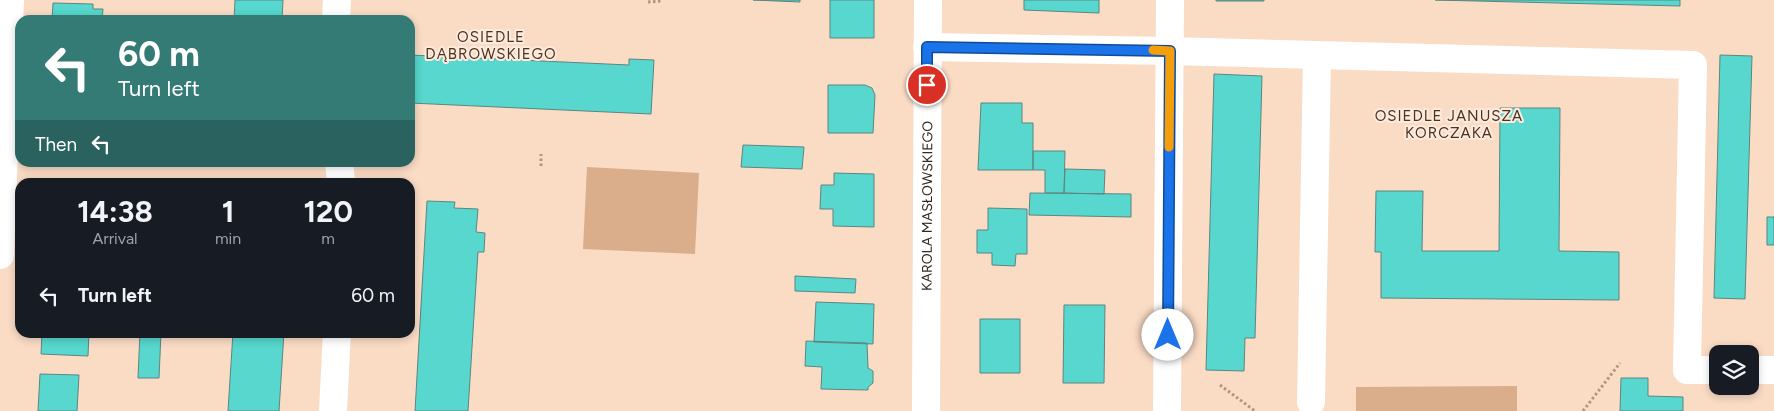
<!DOCTYPE html>
<html lang="en">
<head>
<meta charset="utf-8">
<style>
	body { margin:0; font-family:Figtree,sans-serif; background:#242831; color:#f1f3f6; height:100vh; display:flex; flex-direction:column; font-size:19px; white-space:nowrap }
	* { box-sizing:border-box; margin:0 }
	p { font-size:16px; color:#9ea1a6 }
	.icon { flex:none; width:28px; height:28px; fill:none; stroke:currentColor; stroke-width:2; stroke-linecap:round; stroke-linejoin:round }
	.map { position:relative; flex:1; overflow:hidden }
	.sheet { position:absolute; left:15px; top:178px; width:400px; height:160px; display:flex; flex-direction:column; background:#171b24; border-radius:15px; box-shadow:0 2px 8px #0003 }
	.sheet>* { flex:none }
	.banner { position:absolute; left:15px; top:15px; width:400px; height:152px; border-radius:15px; box-shadow:0 2px 8px #0003; background:#347b76; color:#fff; overflow:hidden }
	.tools { position:absolute; left:1709px; top:345px; display:grid; gap:10px }
	.tools a { display:grid; place-items:center; width:50px; height:50px; border-radius:10px; background:#171b24; box-shadow:0 2px 8px #0003; font-size:25px }
	.pin { position:absolute; display:grid; place-items:center; width:42px; height:42px; color:#fff; margin:-21px; border:2px solid #fff; border-radius:50%; box-shadow:0 1px 5px #0007 }
	.me { position:absolute; width:55px; margin:-28px; rotate:0deg; stroke-linejoin:round; filter:drop-shadow(0 0 4px #0008) }
	.turn { display:flex; align-items:center; gap:18px; height:105px; padding:0 20px; font-size:22px }
	.turn .icon { width:65px; height:65px; stroke-width:2.5 }
	.turn b { display:block; font-size:35px; line-height:42px }
	.then { display:flex; align-items:center; height:48px; padding:0 20px; background:#0003; gap:10px; font-size:19px }
	.eta { display:flex; justify-content:space-evenly; align-items:center; height:85px; text-align:center }
	.eta b { font-size:30px; font-weight:700; line-height:35px }
	ul { padding:0; list-style:none }
	li { display:flex; align-items:center; gap:15px; height:65px; padding:0 20px }
	li div { flex:1 }
	li b { display:block; font-size:19px }
	li em { font-style:normal }
	.map>svg:first-child { display:block }
</style>
</head>
<body>
<div class="map">
<svg width="1774" height="411" viewBox="0 0 1774 411">
	<rect width="100%" height="100%" fill="#fadbc4"/>
	<path fill="#daad8b" d="M587 167 699 173 695 254 583 249Z
		M1517 386V411H1356V387Z"/>
	<path fill="#57d7cd" stroke="#5c8681" d="M235 0H283L282 20H234Z
		M753 0H800V2Z
		M830 0H874V38H830Z
		M1024 0H1099V13L1024 10Z
		M1216 0H1264V1H1216Z
		M1435 0H1680V6Z
		M53 3 93 4V9H103L102 20H52Z
		M410 55 629 65V59L654 60 651 114 410 103Z
		M1720 55 1752 56 1745 299 1714 298Z
		M1214 74 1262 76 1255 338H1245L1244 371 1206 370Z
		M828 85H865L872 88 875 95 873 133H828Z
		M981 103H1022V123H1033V170H978Z
		M1500 108H1560L1559 251 1619 252V300L1381 298V252H1375L1376 191H1423L1422 251H1499Z
		M743 145 804 147 802 169 741 167Z
		M1033 151H1065L1064 193H1045V170H1033Z
		M1065 169 1105 170 1104 194 1064 193Z
		M834 173 874 174V227L833 226V209H820L821 185H834Z
		M1030 193 1131 194V217L1029 215Z
		M427 201 455 202 454 208 478 209 476 232 485 233 484 252H478L468 411H415Z
		M988 208 1027 209V254H1016L1015 266 992 265V253H977V230H988Z
		M1767 217H1774V245H1767Z
		M795 276 856 279 855 293 795 291Z
		M816 302 874 304 873 344 814 342Z
		M1064 305H1105L1104 383H1063Z
		M980 319H1020V373H980Z
		M42 332H89L88 356 41 354Z
		M140 332 161 333 159 378H138Z
		M233 332H284L279 411H228Z
		M806 341 867 343 868 368 873 371V383L868 387V390L821 389 822 367 805 366Z
		M40 374 79 375 77 411H38Z
		M1621 378H1648V396L1683 397V411H1620Z"/>
	<g fill="none" stroke-linecap="round" stroke-linejoin="round">
		<path stroke="#ad9684" stroke-width="3" stroke-dasharray="2.5 2.5" stroke-linecap="butt" d="M648 2 662 1
			M541 166V154
			M1220 385 1255 411
			M1583 411 1620 363"/>
		<g stroke="#fff" stroke-width="28">
			<path d="M336 20 337 0"/>
			<path d="M927 47 1170 51 1693 65 1687 370H1718"/>
			<path d="M339 162 341 182"/>
			<path d="M0 255 10 0"/>
			<path d="M1750 370H1774"/>
			<path d="M1311 402 1317 55"/>
			<path d="M333 411 337 332"/>
			<path id="s1" d="M926 411 928 0"/>
			<path d="M1167 411 1170 0"/>
		</g>
	</g>
	<g fill="none" stroke-linecap="round" stroke-linejoin="round">
		<g stroke="#114b97" stroke-width="12">
			<path id="route" d="M927 85V47L1170 51 1168 335"/>
		</g>
		<use href="#route" stroke="#1a73e8" stroke-width="9"/>
		<path stroke="#f59e0b" stroke-width="9" d="M1153 50 1170 51 1169 147"/>
	</g>
	<g text-anchor="middle" dominant-baseline="central" stroke-width="4" stroke-linejoin="round" paint-order="stroke">
		<g font-size="14" fill="#352a21" stroke="#feebdd">
			<text stroke="none"><textPath href="#s1" startOffset="205">KAROLA MASŁOWSKIEGO</textPath></text>
		</g>
		<g font-size="15" letter-spacing="1" fill="#4b3320" stroke="#feebdd">
			<text x="491" y="37">OSIEDLE<tspan x="491" dy="17">DĄBROWSKIEGO</tspan></text>
			<text x="1449" y="116">OSIEDLE JANUSZA<tspan x="1449" dy="17">KORCZAKA</tspan></text>
		</g>
	</g>
</svg>
<div class="tools">
<a><svg class="icon" aria-label="layers" viewBox="0 0 24 24"><path d="M12 4l9 5-9 5-9-5zM3 14l9 5 9-5"/></svg></a>
</div>
<div class="pin" style="left:927px;top:85px;background:#d93025"><svg class="icon" aria-label="arrive" viewBox="0 0 24 24"><path d="M6 21V4h12l-3 4 3 4H6"/></svg></div>
<svg class="me" style="left:1168px;top:335px" viewBox="-20 -20 40 40"><circle r="19" fill="#fff"/><path d="M0-13L10 11 0 6-10 11z" fill="#1a73e8"/></svg>
<div class="banner">
<div class="turn"><svg class="icon" aria-label="left" viewBox="0 0 24 24"><path d="M17 20v-9H6M10 6l-5 5 5 5"/></svg><div><b>60 m</b>Turn left</div></div>
<div class="then">Then<svg class="icon" aria-label="left" viewBox="0 0 24 24"><path d="M17 20v-9H6M10 6l-5 5 5 5"/></svg></div>
</div>
<section class="sheet">
<div class="eta">
<div><b>14:38</b><p>Arrival</p></div>
<div><b>1</b><p>min</p></div>
<div><b>120</b><p>m</p></div>
</div>
<ul>
<li><svg class="icon" aria-label="left" viewBox="0 0 24 24"><path d="M17 20v-9H6M10 6l-5 5 5 5"/></svg><div><b>Turn left</b></div><em>60 m</em></li>
</ul>
</section>
</div>
</body>
</html>
